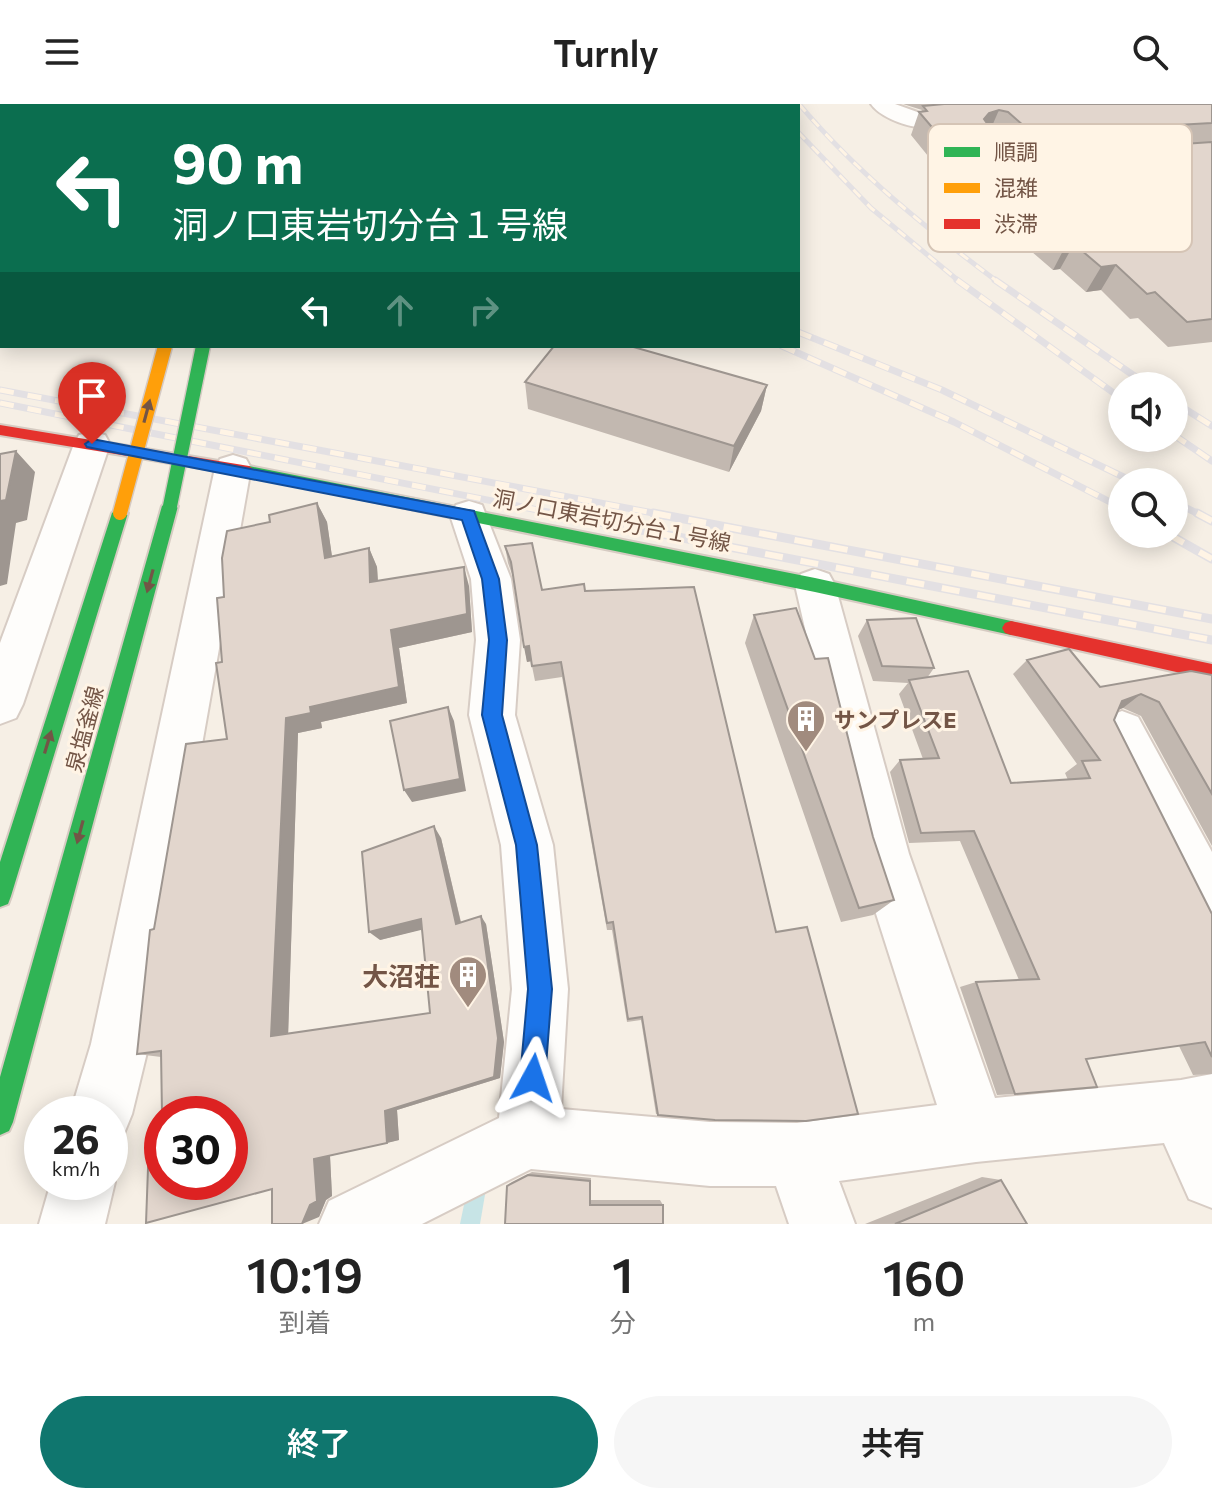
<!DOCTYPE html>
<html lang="ja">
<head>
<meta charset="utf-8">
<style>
	body { margin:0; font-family:Commissioner,"Noto Sans JP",sans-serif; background:#f6f6f6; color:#222; height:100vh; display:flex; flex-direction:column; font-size:30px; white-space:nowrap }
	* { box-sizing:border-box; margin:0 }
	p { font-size:26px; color:#767676 }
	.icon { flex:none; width:44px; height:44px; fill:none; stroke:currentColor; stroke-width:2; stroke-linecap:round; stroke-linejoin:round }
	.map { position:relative; height:1120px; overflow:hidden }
	.drawer { display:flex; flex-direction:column; background:#fff; flex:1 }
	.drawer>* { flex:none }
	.banner { position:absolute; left:0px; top:0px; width:800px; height:244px; box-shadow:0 4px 20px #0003; background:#0b6e4f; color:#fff; overflow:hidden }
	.buttons { position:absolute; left:1108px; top:268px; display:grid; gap:16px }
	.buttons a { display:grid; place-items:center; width:80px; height:80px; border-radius:50%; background:#fff; box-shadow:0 4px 20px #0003; font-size:40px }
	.speed { position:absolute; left:24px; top:992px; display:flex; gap:16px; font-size:40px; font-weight:700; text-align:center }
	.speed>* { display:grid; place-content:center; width:104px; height:104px; border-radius:50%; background:#fff; box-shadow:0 4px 20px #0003; line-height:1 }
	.speed small { font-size:20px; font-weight:400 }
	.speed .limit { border:12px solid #d22; background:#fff; color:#111 }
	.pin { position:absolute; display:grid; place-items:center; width:68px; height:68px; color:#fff; margin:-82px -34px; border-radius:50% 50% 50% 0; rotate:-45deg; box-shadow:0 0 8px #0007 }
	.pin .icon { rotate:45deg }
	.me { position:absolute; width:88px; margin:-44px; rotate:5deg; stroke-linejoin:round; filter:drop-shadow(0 0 6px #0008) }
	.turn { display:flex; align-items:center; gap:28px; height:168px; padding:0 40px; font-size:36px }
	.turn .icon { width:104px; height:104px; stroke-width:2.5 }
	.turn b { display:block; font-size:56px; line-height:68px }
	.lanes { display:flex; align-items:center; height:76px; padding:0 40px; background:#0003; justify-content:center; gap:40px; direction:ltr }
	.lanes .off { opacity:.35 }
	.eta { display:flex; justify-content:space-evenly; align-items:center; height:136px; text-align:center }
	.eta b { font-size:48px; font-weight:600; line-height:56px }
	.button { display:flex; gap:16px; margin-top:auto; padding:16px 40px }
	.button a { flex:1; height:92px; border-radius:48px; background:#0f766e; color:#fff; font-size:32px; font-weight:600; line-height:92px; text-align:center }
	.button a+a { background:#f6f6f6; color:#222 }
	header { display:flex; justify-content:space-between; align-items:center; height:104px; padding:0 40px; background:#fff; font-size:36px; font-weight:600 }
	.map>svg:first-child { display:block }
</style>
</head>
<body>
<header><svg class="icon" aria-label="menu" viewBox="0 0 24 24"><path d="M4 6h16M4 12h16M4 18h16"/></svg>Turnly<svg class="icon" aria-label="search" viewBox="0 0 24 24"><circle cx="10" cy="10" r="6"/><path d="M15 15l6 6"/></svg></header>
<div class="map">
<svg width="1212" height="1120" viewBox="0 0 1212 1120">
	<rect width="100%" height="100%" fill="#f6efe5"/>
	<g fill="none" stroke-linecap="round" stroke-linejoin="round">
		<path fill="#c7e4e6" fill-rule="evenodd" d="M477 1069 484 1072 487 1079 480 1120H460L470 1072Z"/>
		<g stroke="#d7ccc4" stroke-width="4">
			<path id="street" d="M871 0H895L920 9 975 3 986 10C979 19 930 24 917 23 902 21 879 12 871 0Z
				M1212 44V58L1014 71 1005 69 1002 64 1005 59 1014 57Z
				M92 328 105 331 110 340 23 600 16 614 0 620V539L74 340 79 331Z
				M233 351 246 355 251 364 149 940 132 1010 123 1032 110 1037V1010H70L91 940 215 364 220 355Z
				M469 397 482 401 511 475 520 536 515 611 553 741 568 885 561 1005 710 1018 797 1019 937 1001 857 750 795 481 801 470 815 465 829 470 835 481 909 750 995 994 1181 976 1212 970V1104L1189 1095 1164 1039 976 1058 839 1077 855 1120H789L776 1082H710L531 1065 422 1120H319L329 1097 499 1014 512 885 501 741 469 611 476 536 471 475 450 411 456 401Z
				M1122 607 1138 613 1212 748V829L1193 821 1099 628 1106 613Z
				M110 1066 115 1078 105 1120H39L51 1078H110Z"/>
		</g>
		<g stroke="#d6cbc2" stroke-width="4">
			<path id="fast" d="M218 0H228V2H218Z
				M249 362 815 474 1011 517 1017 519 1020 524 1017 529 1011 531 815 488 244 371V363Z
				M170 396 178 402 13 1018 9 1027 0 1031V973L162 402Z
				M120 403 128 409 11 792 8 800 0 803V758L112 409Z"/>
		</g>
		<g stroke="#d6cbc2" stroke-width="4">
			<path id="jam" d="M0 321 249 362 256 367 249 372 0 331Z
				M1011 517 1212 560V576L1011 531 1005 529 1002 524 1005 519Z"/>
		</g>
		<use href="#street" fill="#fefdfb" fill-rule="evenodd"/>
		<use href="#fast" fill="#30b455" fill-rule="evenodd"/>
		<use href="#jam" fill="#e5322d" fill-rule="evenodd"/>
		<g stroke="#e3e0e3" stroke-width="5">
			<path id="rail-far2" d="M799 0C856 68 927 125 998 178
				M798 28 871 104 960 178"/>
		</g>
		<g stroke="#e3e0e3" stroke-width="7">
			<path id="rail-far1" d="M957 176 1122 295
				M995 176 1149 282
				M798 228 942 286 1134 378
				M782 242 954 318 1122 404
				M0 286 664 411
				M1174 298 1212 322
				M0 299 563 411
				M1174 331 1212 357
				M1174 398 1201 411"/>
		</g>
		<g stroke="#e3e0e3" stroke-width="9">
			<path id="rail" d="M553 409 1212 536
				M653 409 1212 515
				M1197 409 1212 417
				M1168 430 1212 455"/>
		</g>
		<use href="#rail-far2" stroke="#fff4e5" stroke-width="3" stroke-dasharray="10" stroke-linecap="butt"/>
		<use href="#rail-far1" stroke="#fff4e5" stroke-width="5" stroke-dasharray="14" stroke-linecap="butt"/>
		<use href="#rail" stroke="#fff4e5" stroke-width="6" stroke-dasharray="18" stroke-linecap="butt"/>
		<g stroke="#d5cac3" stroke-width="17" stroke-linecap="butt">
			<path id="fast-bridge" d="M170 402 203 242"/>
		</g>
		<g stroke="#d5cac3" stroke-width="17" stroke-linecap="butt">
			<path id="slow-bridge" d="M120 409 165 242"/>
		</g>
		<use href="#fast-bridge" stroke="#30b455" stroke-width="14"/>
		<use href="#slow-bridge" stroke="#ff9f0a" stroke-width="14"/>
	</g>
	<path fill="#c2b8b0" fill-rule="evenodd" d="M903 0H1212V238L1168 243 1138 214 1130 215 1101 186 1086 188 1060 165 1053 166 945 73 911 31 919 8H921L922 6ZM998 31 1021 53 1051 51 1041 73 1102 134Z
		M525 278 767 281 761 307 729 368 528 305Z
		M317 399 327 418 332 453 369 444 377 463 378 477 469 482 472 528 399 544 407 599 321 618 322 624 298 629 288 930 430 909 422 825 380 836 441 734 461 818 486 820 504 938 500 974 397 1006 399 1036 330 1052 332 1092 326 1096 319 1113 272 1085 230 1078 161 953 137 950 154 825 227 635 222 558 224 493Z
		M505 442 542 486 585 487 715 1016 656 1010 641 916 627 918 612 826H607L562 573 535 577 531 557 527 558 513 473 508 459Z
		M754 511 873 733 894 796 873 811 841 818 745 539Z
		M867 516 934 564 927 574 1011 679 1068 676 1065 669 1077 660 1013 570 1027 556 1100 583 1212 571V742L1141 612 1123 604 1118 606 1114 616 1212 810V970L1193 971 1179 942 1086 955 1015 990 997 991 960 883 976 878 1019 876 960 737 909 739 890 668 900 656 923 655 899 590 908 579 873 577 858 532Z
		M532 1068 591 1074 590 1096H660L663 1101V1120L507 1082 512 1078Z
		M982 1073 1001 1076 1027 1120H865Z"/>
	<path fill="#9e9690" d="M999 6 989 29 984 15 989 9Z
		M1074 140 1060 165 1053 166 1066 141Z
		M1116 161 1101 186 1086 188 1101 163Z
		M767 281 761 307 729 368 734 342Z
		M16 347 35 368 27 416 16 419 7 480 0 482V397Z
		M317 399 327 418 335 473 325 454Z
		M369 444 377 463 379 496 370 478Z
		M464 463 469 482 472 528 399 544 407 599 321 618 322 624 298 629 288 935 271 932 286 614 310 603 391 526Z
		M529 542 532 557 527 558 524 543Z
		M1141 590 1123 604 1105 610 1122 597Z
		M448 603 454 617 466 687 412 698 404 686Z
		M434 722 441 734 463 828 456 820Z
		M481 812 486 820 504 938 500 974 397 1006 399 1036 387 1039 385 1007Z
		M421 815 429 824 380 836 369 828Z
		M330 1052 332 1092 326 1096 319 1113 302 1120 314 1055Z"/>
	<path fill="#e2d6cd" stroke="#9e9690" stroke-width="2" d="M944 0H1212V19L1032 29 1008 8 999 6 989 9 984 15 989 22 1100 133 1112 136 1123 134 1129 127 1125 118 1052 49 1212 38V215L1187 218 1155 188 1147 190 1116 161 1101 163 1074 140 1066 141 954 49 919 8 927 7 923 2Z
		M554 242H630L767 281 734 342 525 278Z
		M16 347 6 396 0 397V350Z
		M317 399 325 454 369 444 370 478 464 463 467 510 391 526 399 583 310 603 311 609 286 614 271 932 430 909 421 815 369 828 362 748 434 722 456 820 481 812 498 934 494 973 385 1007 387 1039 314 1055 317 1097 310 1101 302 1120H272V1085L146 1119 149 1037 162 1033V1078H230V1010H162L161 947 137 950 150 826 154 825 186 640 227 635 216 559 222 558 217 494 224 493 222 454 227 427 270 418 269 411Z
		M532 439 542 486 584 480 585 487 694 483 776 828 807 823 858 1010 806 1017 715 1016 658 1011 642 913 628 915 613 818 607 819 561 558 532 562 529 542 524 543 511 458 505 442Z
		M796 504 815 555 828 554 873 733 894 796 859 804 754 511Z
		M916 514 934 564 882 562 867 516Z
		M1069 545 1100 583 1191 567 1212 571V690L1159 598 1141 590 1122 597 1114 616 1212 810V953L1205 938 1086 955 1097 983 1015 990 976 878 1039 875 974 727 921 729 900 656 939 654 909 576 968 567 1011 679 1090 674 1082 657 1100 656 1027 556Z
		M448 603 460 675 404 686 390 617Z
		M528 1071 590 1077V1101H663V1120H505L507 1082Z
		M1001 1076 1027 1120H895Z"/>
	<defs><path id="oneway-solid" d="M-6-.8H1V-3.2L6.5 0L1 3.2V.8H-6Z" transform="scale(2)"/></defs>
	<g fill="#735546">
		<use href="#oneway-solid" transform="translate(147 307) rotate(-75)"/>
		<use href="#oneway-solid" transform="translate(150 477) rotate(105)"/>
		<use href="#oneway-solid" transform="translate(48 638) rotate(-73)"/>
		<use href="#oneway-solid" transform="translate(80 728) rotate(105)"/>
	</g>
	<path fill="#1a73e8" stroke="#114b97" stroke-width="2" d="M92 335 474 407 499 475 507 536 502 611 537 741 552 885 545 974 541 983 533 986 524 983 520 974 528 885 516 741 482 611 489 536 482 475 462 416 87 343 85 340Z"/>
	<defs>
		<g id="building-pin" transform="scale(2)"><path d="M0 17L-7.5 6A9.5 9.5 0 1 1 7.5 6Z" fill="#a18b7e" stroke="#fff4e5"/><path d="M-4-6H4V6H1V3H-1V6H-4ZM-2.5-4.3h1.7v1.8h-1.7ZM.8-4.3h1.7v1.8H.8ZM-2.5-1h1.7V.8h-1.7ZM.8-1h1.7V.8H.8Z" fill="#fff"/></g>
	</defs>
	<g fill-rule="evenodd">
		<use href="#building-pin" x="806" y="615"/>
		<use href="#building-pin" x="468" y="871"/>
	</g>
	<g text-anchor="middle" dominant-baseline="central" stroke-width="6" stroke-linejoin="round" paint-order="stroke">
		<g font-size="22" fill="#735546" stroke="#fff4e5">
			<text transform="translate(612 416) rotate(11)">洞ノ口東岩切分台１号線</text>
			<text transform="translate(84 625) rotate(-75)">泉塩釜線</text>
		</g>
		<g font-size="22" font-weight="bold" fill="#735546" stroke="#fff4e5" text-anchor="start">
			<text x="834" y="615">サンプレスE</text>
		</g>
		<g font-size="26" font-weight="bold" fill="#735546" stroke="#fff4e5" text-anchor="end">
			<text x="440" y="871">大沼荘</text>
		</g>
	</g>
	<rect x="928" y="20" width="264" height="128" rx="12" fill="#fff4e5" stroke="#d5c4b5" stroke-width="2"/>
	<rect x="944" y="43" width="36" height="10" fill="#30b455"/>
	<rect x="944" y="79" width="36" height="10" fill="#ff9f0a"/>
	<rect x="944" y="115" width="36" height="10" fill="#e5322d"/>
	<g font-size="22" fill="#735546">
		<text x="994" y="56">順調</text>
		<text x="994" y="92">混雑</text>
		<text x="994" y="128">渋滞</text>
	</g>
</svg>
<div class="buttons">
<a><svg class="icon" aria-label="sound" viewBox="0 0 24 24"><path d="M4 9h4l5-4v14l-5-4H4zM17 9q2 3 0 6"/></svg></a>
<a><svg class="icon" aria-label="search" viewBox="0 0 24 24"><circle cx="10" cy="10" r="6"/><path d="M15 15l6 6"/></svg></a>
</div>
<div class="speed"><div>26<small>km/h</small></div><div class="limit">30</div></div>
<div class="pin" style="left:92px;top:340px;background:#d93025"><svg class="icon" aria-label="arrive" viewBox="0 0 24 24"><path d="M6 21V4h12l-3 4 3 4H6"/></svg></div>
<svg class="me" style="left:533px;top:974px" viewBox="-20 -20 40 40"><path d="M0-17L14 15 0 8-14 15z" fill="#1a73e8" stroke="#fff" stroke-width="4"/></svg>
<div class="banner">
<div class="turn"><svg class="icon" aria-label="left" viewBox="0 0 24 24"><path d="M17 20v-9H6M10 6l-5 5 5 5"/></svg><div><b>90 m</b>洞ノ口東岩切分台１号線</div></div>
<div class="lanes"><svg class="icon" aria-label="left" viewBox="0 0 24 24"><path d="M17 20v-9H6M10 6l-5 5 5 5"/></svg><svg class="icon off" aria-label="ahead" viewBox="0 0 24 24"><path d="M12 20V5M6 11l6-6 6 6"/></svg><svg class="icon off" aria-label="right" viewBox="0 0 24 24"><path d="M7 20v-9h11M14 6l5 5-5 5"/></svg></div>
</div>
</div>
<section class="drawer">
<div class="eta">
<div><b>10:19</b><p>到着</p></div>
<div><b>1</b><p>分</p></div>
<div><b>160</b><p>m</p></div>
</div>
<div class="button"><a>終了</a><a>共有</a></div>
</section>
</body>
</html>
